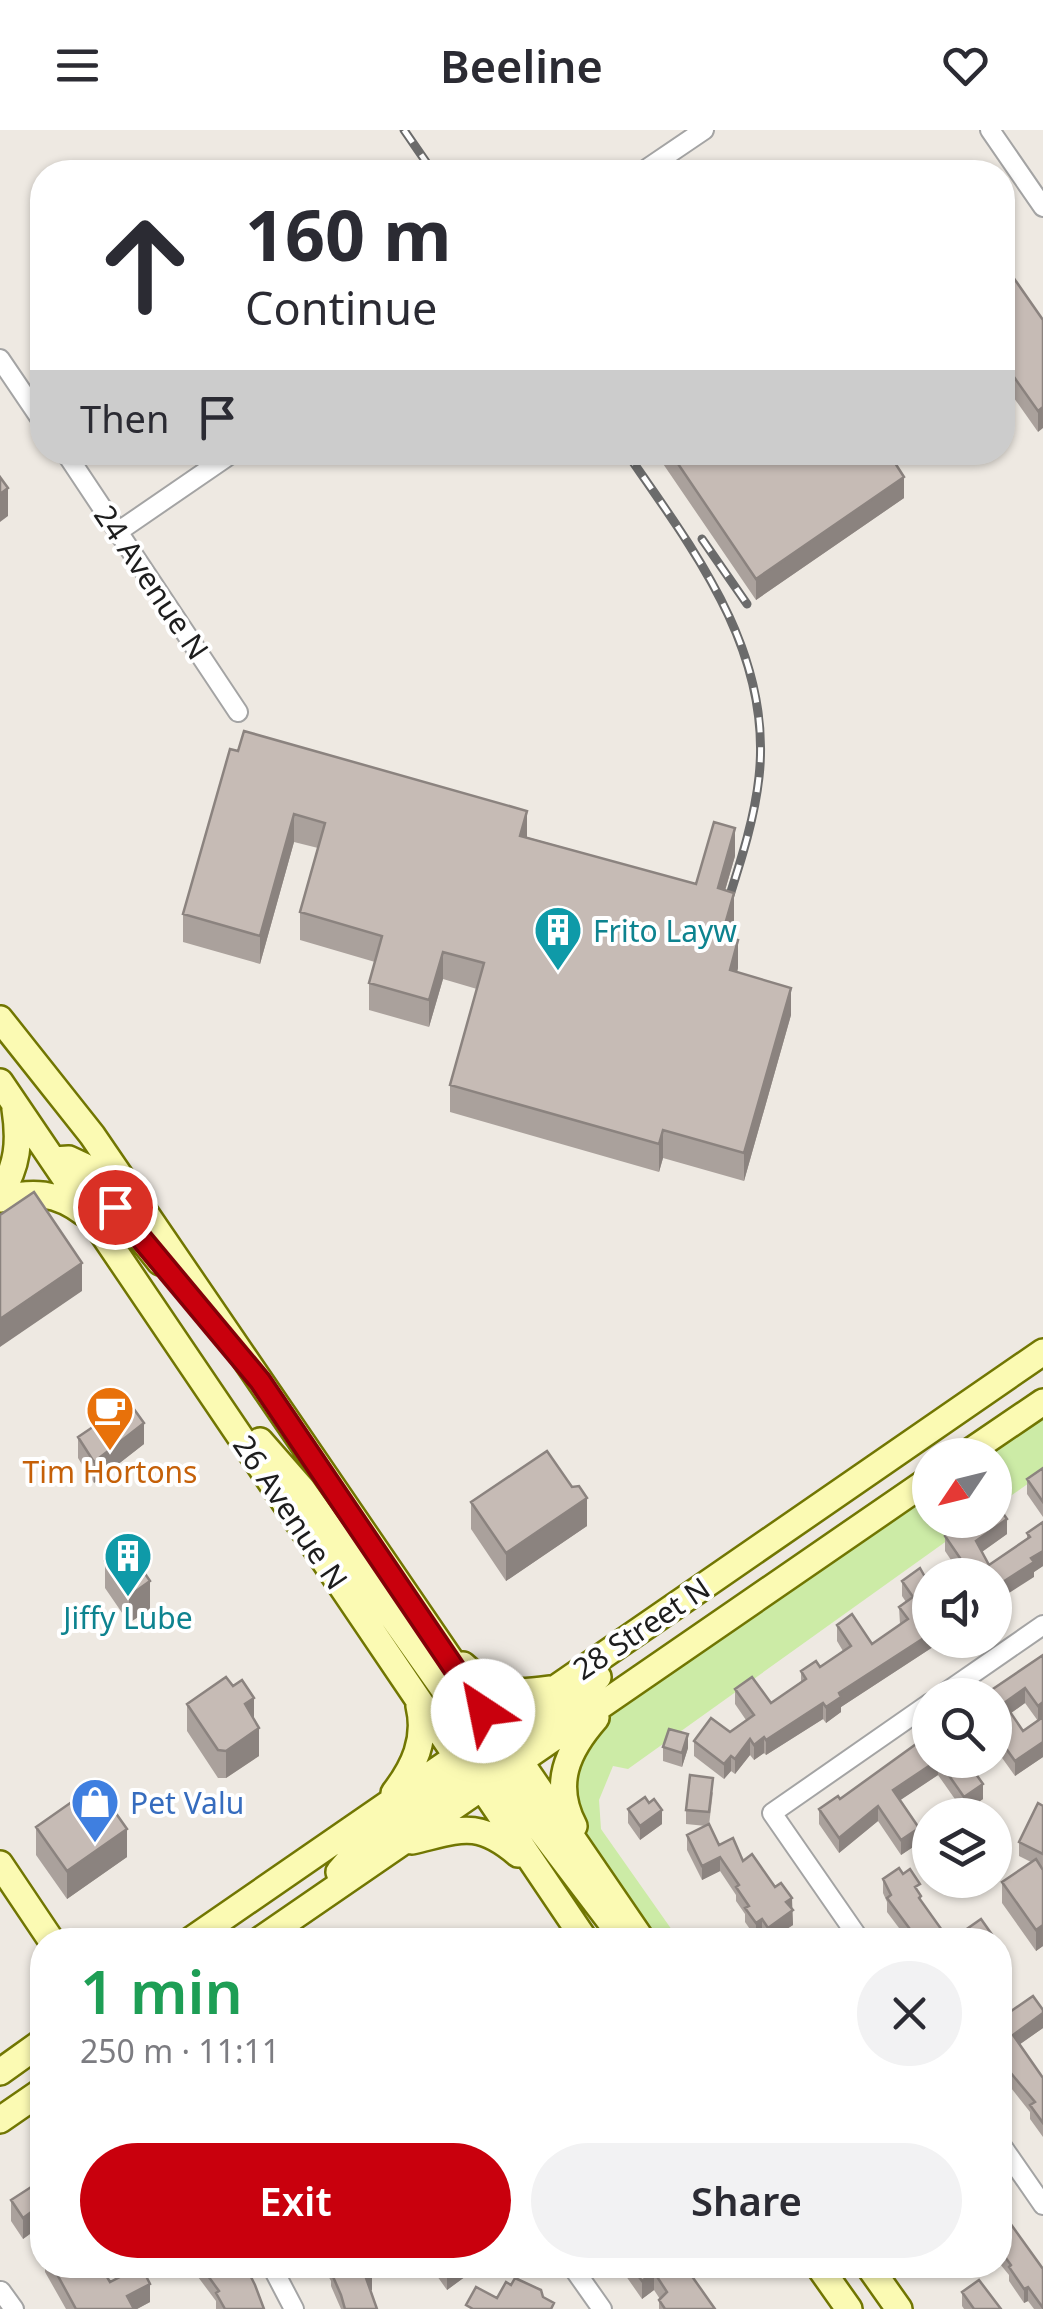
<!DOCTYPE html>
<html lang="en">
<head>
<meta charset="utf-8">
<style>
	body { margin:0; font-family:"Noto Sans",sans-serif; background:#f2f2f3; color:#2b2b33; height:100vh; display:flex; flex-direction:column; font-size:38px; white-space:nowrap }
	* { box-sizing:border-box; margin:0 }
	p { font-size:32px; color:#7c7c81 }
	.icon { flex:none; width:55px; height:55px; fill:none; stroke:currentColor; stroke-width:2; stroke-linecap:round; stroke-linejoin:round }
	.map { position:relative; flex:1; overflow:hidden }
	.side { position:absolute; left:30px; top:1798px; width:982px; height:350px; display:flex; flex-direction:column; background:#fff; border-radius:40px; box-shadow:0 2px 8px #0004 }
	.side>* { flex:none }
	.top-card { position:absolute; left:30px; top:30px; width:985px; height:305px; border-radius:40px; box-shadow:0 2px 8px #0004; background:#fff; color:#2b2b33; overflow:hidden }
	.needle { width:65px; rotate:235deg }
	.buttons { position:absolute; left:912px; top:1308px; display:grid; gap:20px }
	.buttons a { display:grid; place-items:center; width:100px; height:100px; border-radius:50%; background:#fff; box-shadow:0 2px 8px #0004; font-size:50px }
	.pin { position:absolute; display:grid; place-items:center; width:85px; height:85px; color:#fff; margin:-42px; border:5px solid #fff; border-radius:50%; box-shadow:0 2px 10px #0007 }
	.me { position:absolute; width:110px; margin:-55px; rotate:326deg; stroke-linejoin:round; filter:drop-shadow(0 0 8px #0008) }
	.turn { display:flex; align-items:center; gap:35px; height:210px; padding:0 50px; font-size:45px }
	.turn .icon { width:130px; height:130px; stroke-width:2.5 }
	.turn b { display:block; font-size:70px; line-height:85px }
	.then { display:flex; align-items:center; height:95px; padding:0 50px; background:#0003; gap:20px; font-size:38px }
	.round { display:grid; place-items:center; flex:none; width:105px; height:105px; border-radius:52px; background:#f2f2f3 }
	.headline { display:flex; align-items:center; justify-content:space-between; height:170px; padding:0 50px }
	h1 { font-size:60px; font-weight:600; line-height:75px; color:#1e9e55 }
	.action { display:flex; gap:20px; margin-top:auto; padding:20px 50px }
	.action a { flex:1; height:115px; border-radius:60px; background:#c9000d; color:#fff; font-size:40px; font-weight:600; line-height:115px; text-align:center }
	.action a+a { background:#f2f2f3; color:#2b2b33 }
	header { display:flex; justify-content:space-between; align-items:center; height:130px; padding:0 50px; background:#fff; font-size:45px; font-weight:600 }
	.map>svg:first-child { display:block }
</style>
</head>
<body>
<header><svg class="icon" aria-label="menu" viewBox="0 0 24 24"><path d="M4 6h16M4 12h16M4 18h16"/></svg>Beeline<svg class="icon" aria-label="heart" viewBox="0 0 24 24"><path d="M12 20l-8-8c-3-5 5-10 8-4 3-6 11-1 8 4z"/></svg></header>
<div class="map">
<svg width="1043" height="2179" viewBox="0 0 1043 2179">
	<rect width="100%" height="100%" fill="#eee9e2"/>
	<path fill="#cceba6" d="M1043 1283V1343L995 1377V1325H982Z
		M930 1361V1390H976L628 1639 613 1636 599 1670 601 1699 679 1810H652L570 1675 579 1616 628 1569Z"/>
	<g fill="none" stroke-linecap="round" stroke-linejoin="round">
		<g stroke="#a4a4a4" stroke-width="22">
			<path id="street" d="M990 0 1043 77
				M642 42 704 0
				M0 229 42 291
				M65 322 238 582
				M119 401 234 322
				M942 1565 1043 1495
				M860 1810 772 1683 930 1573
				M1000 2013 1043 2075
				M271 2135 294 2179
				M571 2135 602 2179
				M1 2161 14 2179"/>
		</g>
		<g stroke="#717602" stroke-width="30">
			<path id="secondary" d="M0 889 92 1005 642 1810
				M0 952 466 1640 481 1656 585 1810
				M53 1030 69 1029 84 1036 160 1132
				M0 1064C18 1036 20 1011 15 979
				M0 1069C33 1061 57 1062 84 1083
				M260 1311 302 1359 469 1595 490 1619
				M965 1325 1043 1272
				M463 1535C494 1563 508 1565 549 1559
				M497 1628 598 1547
				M485 1637 505 1653 622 1807
				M394 1663C414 1637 427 1609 419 1576
				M574 1696C552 1654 567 1621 596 1588
				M412 1711C460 1700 477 1689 518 1724
				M0 1734 51 1810
				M339 1742 357 1721 463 1642
				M191 1810 1043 1222
				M260 1810 930 1349
				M0 1942 42 1912
				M0 1990 42 1961
				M818 2135 849 2179
				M868 2135 899 2179"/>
		</g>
		<use href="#street" stroke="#fff" stroke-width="18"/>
		<use href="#secondary" stroke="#fbfab3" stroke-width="25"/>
		<g stroke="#6b6b6b" stroke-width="9">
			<path id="rail" d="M404 0 433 42
				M626 322C693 419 773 521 759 647 754 694 737 742 723 787
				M702 409 747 474"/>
		</g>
		<use href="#rail" stroke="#fff" stroke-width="5" stroke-dasharray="15" stroke-linecap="butt"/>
	</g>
	<path fill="#aaa19c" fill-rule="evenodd" d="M1002 155 1043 190 1038 302 1002 251Z
		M655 322H888L904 368 756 470Z
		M230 619 527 707 696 754 735 726 725 760 734 790 729 807 738 838 737 842 791 885 744 1051 663 1028 659 1042 450 982V955L477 859 443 849 429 897 369 880V853L375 832 300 810V782L318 718 294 712 260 834 183 812V784Z
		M78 1307 144 1314 94 1353 78 1328Z
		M1043 1338V1387L1027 1364V1349Z
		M471 1372 587 1396 506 1451 471 1399Z
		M1043 1392V1436L1034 1442V1447L961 1445 945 1421V1406L1007 1404 982 1422 989 1435 1027 1409V1403Z
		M105 1431 150 1479 129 1493 105 1458Z
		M902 1451 939 1510V1513L841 1577V1582L826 1593 823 1589 766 1625 764 1623 754 1630 750 1625 735 1644 731 1641 724 1649 694 1626V1611L730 1602 746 1590 735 1574V1559L771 1573 801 1552V1541L820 1537 843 1521 837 1511V1495L872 1514 900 1494 899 1477 906 1472 902 1466Z
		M1043 1525V1627L1015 1646 995 1618V1565ZM1025 1573 1038 1591 1023 1601 1011 1583Z
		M187 1574 254 1589 259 1626 226 1648H218L187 1601Z
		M930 1604 966 1630 983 1669 964 1682 938 1645 900 1670 919 1713 901 1725 878 1691 839 1723 819 1694V1679L840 1669Z
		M663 1617 688 1618 682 1637 663 1631Z
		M713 1662 709 1695 719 1715 743 1731 792 1779 793 1795 770 1810H766L762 1803 756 1808 745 1792V1784L736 1771V1765L720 1741 702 1750 687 1720V1705L706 1696 686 1694V1680Z
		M649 1673 662 1694 640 1710 628 1693V1679Z
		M1043 1676V1738L1041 1737 1043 1740V1816L1036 1821 1002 1773V1752L1031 1732 1019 1726V1712Z
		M36 1697 127 1727 67 1769 36 1725Z
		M903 1744 920 1764 921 1771 949 1810H908L887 1782V1772L883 1763V1749Z
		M1000 1880 1004 1886 1043 1898 1020 1914 1043 1948V2007L1030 1989V1982L1000 1944Z
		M42 2050 40 2110 34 2101 23 2109 11 2091V2070Z
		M1000 2079 1043 2179H1034L1028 2171 1024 2173 1009 2151V2145L1000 2134Z
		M45 2135H101L110 2152 150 2172 137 2179H66L45 2142Z
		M189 2135H245L264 2179H216V2171Z
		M322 2135H367L372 2160H371L377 2179H341L331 2156V2151Z
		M437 2135H481L447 2160 437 2146Z
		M621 2135H684L715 2179H659V2170L660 2169 654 2160 642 2169 621 2139Z
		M935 2135H958L943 2146Z
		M962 2162 1001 2179H964L962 2176Z"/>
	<path fill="#8b837f" d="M1043 277V298L1038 302V281Z
		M904 347V368L756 470V449Z
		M8 358V386L0 392V364Z
		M527 681V709L520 706Z
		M294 684V712L260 834V806Z
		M735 698V726L718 785V758Z
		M734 763V790L722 833V805Z
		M738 810V838L730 868V840Z
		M443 822V849L429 897V870Z
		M791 858V885L744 1051V1023Z
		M663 1000V1028L659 1042V1014Z
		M82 1133V1161L0 1217V1189Z
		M144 1293V1314L94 1353V1332Z
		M587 1368V1396L506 1451V1423Z
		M1007 1389V1404L976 1426V1411Z
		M1043 1421V1436L1034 1442V1447L995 1472V1457L1031 1428Z
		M150 1451V1479L129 1493V1466Z
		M930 1504V1510H939V1513L841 1577V1582L826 1593V1577L839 1563Z
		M1025 1558V1573L1004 1588V1573Z
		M254 1568V1595L245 1574Z
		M1043 1572V1587L1038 1591V1576Z
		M823 1573V1589L766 1625V1610Z
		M259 1598V1626L226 1648V1621Z
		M688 1604V1618L682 1637V1623Z
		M764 1607V1623L754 1630V1615Z
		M750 1609V1625L735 1644V1629Z
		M1043 1612V1627L1015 1646V1631Z
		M731 1626V1641L724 1649V1634Z
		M938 1630V1645L893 1675V1660Z
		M983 1654V1669L964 1682V1667Z
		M878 1676V1691L839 1723V1708Z
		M662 1680V1694L640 1710V1696Z
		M919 1698V1713L901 1725V1710Z
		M127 1699V1727L67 1769V1741Z
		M720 1727V1741L702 1750V1736Z
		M792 1768 793 1795 770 1810H768V1798L786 1772Z
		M762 1789V1803L756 1808V1793Z
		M1043 1795V1816L1036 1821V1800Z
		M1043 1883V1898L1013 1919V1905Z
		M34 2080V2101L23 2109V2088Z
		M42 2088V2109L40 2110V2089Z
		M460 2135H481L447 2160V2145Z
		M943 2135H958L943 2146Z
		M654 2142V2160L642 2169V2151Z
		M372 2146V2160L366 2162V2148Z
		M150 2154V2172L137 2179H127V2166Z
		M1028 2157V2171L1024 2173V2159Z"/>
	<path fill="#c6bbb5" stroke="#8b837f" stroke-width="2.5" d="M1013 147 1043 190V277L1038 281 1002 230V155Z
		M670 322H888L904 347 756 449Z
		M0 347 8 358 0 364Z
		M244 601 527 681 520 706 696 754 714 692 735 698 718 758 734 763 722 805 738 810 730 840 791 858 744 1023 663 1000 659 1014 450 955 484 833 443 822 429 870 369 853 382 806 300 782 325 693 294 684 260 806 183 784 230 619 238 621Z
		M34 1062 82 1133 0 1189V1085Z
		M131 1275 144 1293 94 1332 78 1307 121 1278 123 1281Z
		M547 1321 572 1357 579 1356 587 1368 506 1423 471 1372Z
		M1043 1338V1372L1027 1349Z
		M995 1372 1007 1389 976 1411 989 1435 1030 1407 1027 1403 1043 1392V1421L1031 1428 1034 1432 995 1457V1445H970L971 1444 945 1406 968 1390H995Z
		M126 1416 150 1451 129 1466 105 1431Z
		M920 1438 930 1456V1504L839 1563 841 1567 826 1577 823 1573 766 1610 764 1607 754 1615 750 1609 735 1629 731 1626 724 1634 694 1611 711 1588 730 1602 754 1585 735 1559 752 1547 771 1573 806 1549 801 1541 816 1531 820 1537 851 1516 837 1495 852 1484 872 1514 908 1489 899 1477 913 1467 902 1451Z
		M1043 1525V1572L1038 1576 1025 1558 1004 1573 1023 1601 1043 1587V1612L1015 1631 995 1603V1565H984Z
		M226 1547 233 1556 242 1550 254 1568 245 1574 259 1598 226 1621 218 1620 187 1574Z
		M669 1599 688 1604 682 1623 663 1617Z
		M930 1604V1630H966L983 1654 964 1667 938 1630 893 1660 919 1698 901 1710 878 1676 839 1708 819 1679 838 1666 840 1669Z
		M690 1645 713 1648 709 1682 686 1680Z
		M96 1655 127 1699 67 1741 36 1697Z
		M645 1667 649 1673 654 1669 662 1680 640 1696 628 1679Z
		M1038 1673 1043 1676V1724L1019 1712Z
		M709 1694 719 1715 733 1708 743 1731 752 1724 775 1757 781 1753 792 1768 786 1772 793 1780 768 1798 762 1789 756 1793 745 1778 749 1776 736 1757 739 1755 720 1727 702 1736 687 1705Z
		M1036 1729 1043 1740V1795L1036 1800 1002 1752Z
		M899 1738 903 1744 910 1739 920 1754 915 1757 921 1766 919 1768 949 1810H918L887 1768 891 1765 883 1749Z
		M981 1789 993 1806 987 1810H951Z
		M812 1801 818 1810H799Z
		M1033 1866 1043 1880V1883L1013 1905 1043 1948V1993L1030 1975 1035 1972 1000 1930V1880L1004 1886Z
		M42 2050V2088L40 2089 34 2080 23 2088 11 2070Z
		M1000 2079 1043 2139V2178L1028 2157 1024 2159 1009 2137 1011 2135 1000 2120Z
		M52 2135H100L110 2152 141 2136 150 2154 127 2166 134 2179H76Z
		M200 2135H245L255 2155 264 2179H225L216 2163 219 2161Z
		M330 2135H367L372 2146 366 2148 377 2179H345L341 2165 331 2142 333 2141Z
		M440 2135H460L447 2145Z
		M630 2135H684L715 2179H665L659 2170 667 2162 654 2142 642 2151Z
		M515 2148 541 2160 543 2167 554 2173 551 2179H473L466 2175 476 2157 497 2168 506 2152 511 2155Z
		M979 2150 1001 2179H974L962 2162Z"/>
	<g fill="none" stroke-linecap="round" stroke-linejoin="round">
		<g stroke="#830008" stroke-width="25">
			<path id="route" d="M115 1077 260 1251 483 1581"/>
		</g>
		<use href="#route" stroke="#c9000d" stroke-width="18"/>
	</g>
	<defs>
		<g id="building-pin" transform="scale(2.5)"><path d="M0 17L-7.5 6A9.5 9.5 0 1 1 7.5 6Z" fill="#0f9aa8" stroke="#fff"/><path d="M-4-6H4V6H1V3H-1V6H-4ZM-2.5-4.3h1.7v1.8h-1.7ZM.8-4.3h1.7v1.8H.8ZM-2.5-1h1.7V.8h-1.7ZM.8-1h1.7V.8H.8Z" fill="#fff"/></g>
		<g id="cafe-pin" transform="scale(2.5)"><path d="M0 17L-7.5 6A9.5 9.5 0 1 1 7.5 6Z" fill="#e8710a" stroke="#fff"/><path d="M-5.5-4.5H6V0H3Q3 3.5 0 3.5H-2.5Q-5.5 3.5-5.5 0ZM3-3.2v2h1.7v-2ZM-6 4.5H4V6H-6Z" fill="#fff"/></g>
		<g id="shop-pin" transform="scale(2.5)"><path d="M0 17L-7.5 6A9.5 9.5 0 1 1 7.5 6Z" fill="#3f7fe0" stroke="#fff"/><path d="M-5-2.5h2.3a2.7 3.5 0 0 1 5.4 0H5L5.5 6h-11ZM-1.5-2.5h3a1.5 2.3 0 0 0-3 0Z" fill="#fff"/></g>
	</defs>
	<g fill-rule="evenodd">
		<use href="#building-pin" x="558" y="800"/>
		<use href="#cafe-pin" x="110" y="1280"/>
		<use href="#building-pin" x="128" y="1426"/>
		<use href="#shop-pin" x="95" y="1672"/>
	</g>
	<g text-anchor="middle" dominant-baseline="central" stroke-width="8" stroke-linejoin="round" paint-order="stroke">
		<g font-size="30" fill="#1d1d1d" stroke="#fff">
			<text transform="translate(152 452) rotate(56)">24 Avenue N</text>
			<text transform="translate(291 1382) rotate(56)">26 Avenue N</text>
			<text transform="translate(641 1498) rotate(-34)">28 Street N</text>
		</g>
		<g font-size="30" fill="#0d838f" stroke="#fff" text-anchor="start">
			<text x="593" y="800">Frito Layw</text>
			<text x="128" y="1487" text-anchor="middle">Jiffy Lube</text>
		</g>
		<g font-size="30" fill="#c56008" stroke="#fff">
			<text x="110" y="1341">Tim Hortons</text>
		</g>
		<g font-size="30" fill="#366cbe" stroke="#fff" text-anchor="start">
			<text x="130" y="1672">Pet Valu</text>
		</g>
	</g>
</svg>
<div class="buttons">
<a><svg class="needle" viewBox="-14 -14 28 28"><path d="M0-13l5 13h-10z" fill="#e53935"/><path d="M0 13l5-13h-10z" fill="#7c7c81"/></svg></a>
<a><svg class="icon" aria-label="sound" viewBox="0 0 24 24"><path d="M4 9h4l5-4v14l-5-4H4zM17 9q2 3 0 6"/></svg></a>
<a><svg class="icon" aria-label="search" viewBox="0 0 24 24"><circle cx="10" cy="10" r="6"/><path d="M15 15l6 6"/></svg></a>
<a><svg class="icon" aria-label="layers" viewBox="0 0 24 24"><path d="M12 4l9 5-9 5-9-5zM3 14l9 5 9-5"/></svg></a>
</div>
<div class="pin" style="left:115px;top:1077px;background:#d93025"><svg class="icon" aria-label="arrive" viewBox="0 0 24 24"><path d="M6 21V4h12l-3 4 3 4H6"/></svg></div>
<svg class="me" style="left:483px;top:1581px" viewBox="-20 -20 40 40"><circle r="19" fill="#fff"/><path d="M0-13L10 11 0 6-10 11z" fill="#c9000d"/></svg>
<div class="top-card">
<div class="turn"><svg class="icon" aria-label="ahead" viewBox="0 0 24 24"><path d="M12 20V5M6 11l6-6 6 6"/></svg><div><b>160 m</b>Continue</div></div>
<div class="then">Then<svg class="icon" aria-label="arrive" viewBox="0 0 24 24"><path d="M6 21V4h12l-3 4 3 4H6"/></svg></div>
</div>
<section class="side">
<div class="headline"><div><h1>1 min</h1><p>250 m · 11:11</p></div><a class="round"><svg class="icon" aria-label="close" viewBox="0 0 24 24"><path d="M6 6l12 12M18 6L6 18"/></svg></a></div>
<div class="action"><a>Exit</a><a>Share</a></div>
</section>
</div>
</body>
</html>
